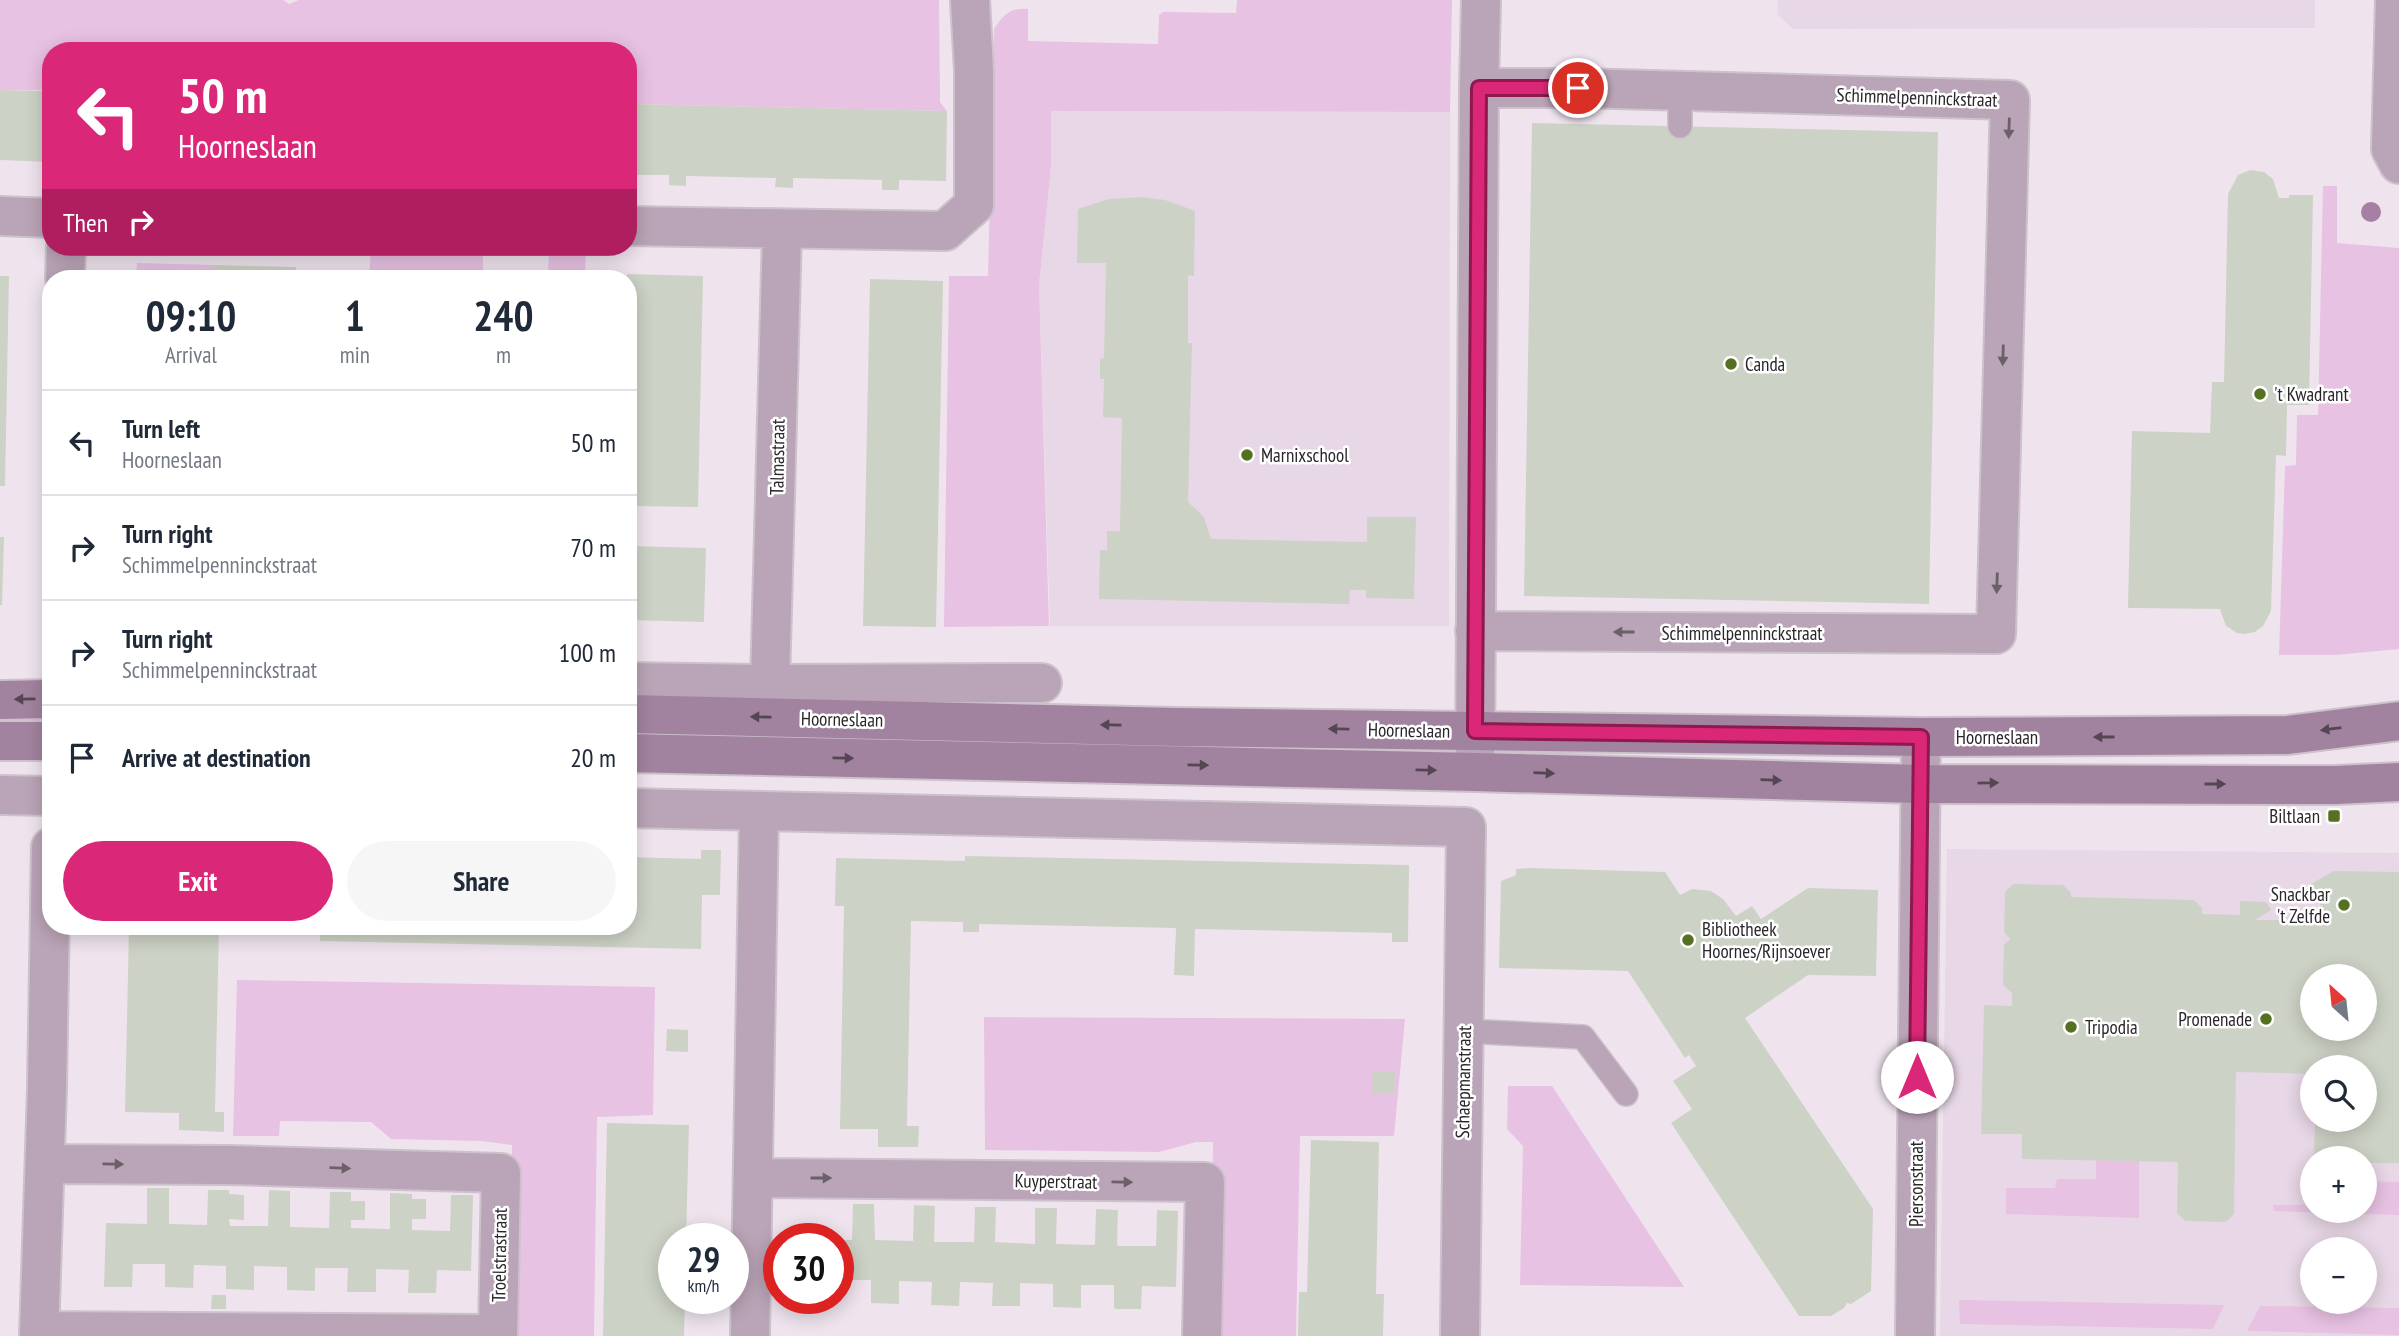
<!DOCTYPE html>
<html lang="en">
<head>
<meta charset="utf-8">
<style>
	body { margin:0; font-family:"PT Sans Narrow",sans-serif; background:#f6f6f7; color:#1f2937; height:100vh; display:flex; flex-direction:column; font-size:26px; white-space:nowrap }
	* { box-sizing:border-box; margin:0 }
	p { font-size:23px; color:#747a83 }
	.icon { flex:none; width:38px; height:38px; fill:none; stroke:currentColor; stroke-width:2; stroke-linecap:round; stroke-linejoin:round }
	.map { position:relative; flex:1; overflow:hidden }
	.details { position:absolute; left:42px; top:270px; width:595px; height:665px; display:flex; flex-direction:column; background:#fff; border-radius:28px; box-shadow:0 4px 18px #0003 }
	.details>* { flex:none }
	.hud { position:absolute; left:42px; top:42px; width:595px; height:214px; border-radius:28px; box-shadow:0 4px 18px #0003; background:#db2777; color:#fff; overflow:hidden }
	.needle { width:46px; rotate:333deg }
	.fabs { position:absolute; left:2300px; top:964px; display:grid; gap:14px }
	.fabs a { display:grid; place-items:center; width:77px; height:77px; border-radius:50%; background:#fff; box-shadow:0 4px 18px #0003; font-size:35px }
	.speed { position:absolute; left:658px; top:1223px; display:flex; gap:14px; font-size:35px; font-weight:700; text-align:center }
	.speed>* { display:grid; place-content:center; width:91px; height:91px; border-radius:50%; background:#fff; box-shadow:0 4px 18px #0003; line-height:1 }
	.speed small { font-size:18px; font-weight:400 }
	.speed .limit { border:10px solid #d22; background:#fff; color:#111 }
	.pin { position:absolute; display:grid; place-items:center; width:60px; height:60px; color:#fff; margin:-30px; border:4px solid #fff; border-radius:50%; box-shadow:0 2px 7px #0007 }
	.me { position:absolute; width:77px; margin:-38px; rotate:0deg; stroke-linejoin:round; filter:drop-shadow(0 0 5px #0008) }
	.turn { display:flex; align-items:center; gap:24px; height:147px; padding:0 21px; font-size:32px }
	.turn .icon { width:91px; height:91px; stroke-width:2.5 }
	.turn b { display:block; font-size:49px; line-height:60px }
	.then { display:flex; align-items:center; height:66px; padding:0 21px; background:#0003; gap:14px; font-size:26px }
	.eta { display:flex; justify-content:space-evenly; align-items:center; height:119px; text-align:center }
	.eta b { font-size:42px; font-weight:600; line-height:49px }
	.button { display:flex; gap:14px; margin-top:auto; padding:14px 21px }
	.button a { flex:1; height:80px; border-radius:42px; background:#db2777; color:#fff; font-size:28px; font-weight:600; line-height:80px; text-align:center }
	.button a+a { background:#f6f6f7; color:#1f2937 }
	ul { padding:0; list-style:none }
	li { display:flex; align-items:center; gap:21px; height:105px; padding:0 21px; border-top:2px solid #e0e1e3 }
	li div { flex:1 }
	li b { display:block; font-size:26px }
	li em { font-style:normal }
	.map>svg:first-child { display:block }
</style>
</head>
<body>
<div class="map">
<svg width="2399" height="1336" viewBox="0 0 2399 1336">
	<rect width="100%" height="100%" fill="#efe4ee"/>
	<path fill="#e8d7e6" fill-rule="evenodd" d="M1778 0H2315V28L1793 29 1777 14Z
		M1051 111 1450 112 1449 626H1050L1039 285 1051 167Z
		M1947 849 2399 853V1336H1940ZM2312 976H2364V1029H2312ZM2312 1068H2364V1120H2312ZM2312 1158H2364V1211H2312ZM2312 1250H2364V1302H2312Z"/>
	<path fill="#e8c2e3" d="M0 0H283L289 4 299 0H939L940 102 947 111 628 104V51H51V90H0Z
		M1237 0H1452L1450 112 1051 111V167L1039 285 1049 626 944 627 949 276H988L994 29C1003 15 1011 7 1028 9V41L1158 44 1159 15 1163 12 1236 13Z
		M2323 186H2337V243L2399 248V649L2335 655H2279L2285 466 2296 465 2297 415H2318Z
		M371 247 483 249V270L548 271 549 252 586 251 585 278H369Z
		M137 263 214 265V278H136Z
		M237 980 655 987 653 1115 597 1117 594 1336H509L512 1145 482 1141 391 1139 371 1122 280 1121 279 1136H233Z
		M984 1017 1405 1019 1394 1136H1300L1296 1336H1210L1213 1142H1196L1159 1152 985 1150Z
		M1508 1086H1552L1684 1287 1520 1285 1523 1146 1507 1129Z
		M2096 1160 2139 1161V1218L2006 1214V1188H2055L2057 1179H2096Z
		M2364 1181 2399 1182V1215L2274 1211 2273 1205H2312V1211H2364Z
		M1961 1300 2224 1305 2213 1329 1960 1324 1959 1301Z
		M2260 1306 2399 1308V1335L2247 1331Z"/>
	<path fill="#cdd2c6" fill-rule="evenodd" d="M0 90 51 91V162L0 160Z
		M628 104 947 111 946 181 899 180V190H882V180L793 178V188L775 187 776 178 686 176V186L669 185V175H628Z
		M1532 123 1938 132 1929 604 1524 596Z
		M2250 170 2264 172 2273 179 2279 198H2289V195H2313L2309 405H2287L2286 456 2276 455 2271 611 2263 626 2255 632 2244 634 2237 633 2226 626 2220 609 2128 608 2132 431 2210 433 2212 382H2224L2228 194 2238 175Z
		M1141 197 1165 200 1195 211 1194 276 1188 275V343H1192L1188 502 1204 517 1211 539 1367 542V517H1416L1414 599 1366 598V590H1350L1349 604 1099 599 1100 550H1107V531H1120L1122 418 1103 417 1104 379H1100V359L1104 358 1106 263H1077L1078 209 1109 199Z
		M214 265 296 267V278H214Z
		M627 274 703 276 698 507 628 506Z
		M0 276H9L5 486H0Z
		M870 279 943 281 936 627 863 626Z
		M0 537H4L2 605H0Z
		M628 546 706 548 704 622 628 620Z
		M701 850H721L720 895H702L701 949 320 941V926H628V857L701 859Z
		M965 856 1409 865 1408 942H1392V933L1195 929 1194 976 1174 975 1176 928 979 924V932H963V922L911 921 907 1126H919L918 1147H878V1129H840L844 906H835L836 858 965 861Z
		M1531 868 1665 872 1680 895 1692 889 1711 891 1723 899 1736 916 1752 906 1761 919 1808 888 1878 890 1876 976 1808 975 1745 1018 1873 1209 1871 1291 1851 1304 1847 1303 1844 1308 1831 1316H1799L1671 1123 1692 1109 1673 1081 1696 1066 1689 1055 1685 1058 1628 971 1499 968 1501 881 1516 875V869Z
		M2334 871 2399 872V1163H2364V1158H2314L2315 1120H2364V1068H2312V1074L2236 1072 2234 1214 2226 1222 2185 1221 2177 1213 2178 1162 2022 1159V1134H1981L1984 1005 2012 1006V993L2003 985 2004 945 2010 939 2004 932 2005 892 2013 884 2063 885 2071 893V897L2194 900 2202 908V914L2240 915V901L2266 902 2271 910 2255 920H2329L2309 885ZM2312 976H2364V1029H2312Z
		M129 926H219L215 1112H224V1132L179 1130V1113L125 1112Z
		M667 1029 688 1030V1052L666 1051Z
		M1373 1071 1395 1072 1394 1094 1372 1093Z
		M607 1123 689 1125 686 1239H674V1298H685L684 1336H603Z
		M1311 1140 1379 1142 1376 1294H1384L1383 1336H1298L1299 1292H1307Z
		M147 1188H169V1224L207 1225 208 1190H229V1194L244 1195V1220L229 1219 230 1226H268L269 1190 290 1191V1227L329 1228 330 1192H351V1201H365V1220H351V1228L390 1229V1193L412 1194V1199H426V1219H412V1230L450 1231 451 1195H473L471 1271 437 1270 436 1293H408L409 1270 376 1269V1292H347L348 1268H315V1291L287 1290V1267L254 1266V1290L226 1289V1266L194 1265 193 1288 165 1287V1264H133L132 1287H104L106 1223 147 1224Z
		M853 1204H874L875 1240 913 1241 914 1205 935 1206 934 1242H974L975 1207H996L995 1242 1035 1244V1208H1057L1056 1244 1095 1245 1096 1209 1118 1210 1117 1245 1119 1246H1156L1157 1210 1178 1211 1176 1287 1142 1286 1141 1309H1116L1114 1308V1285H1081V1308L1055 1307H1053V1284L1020 1283V1306H992L993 1283 960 1282 959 1306 931 1305 932 1282 899 1281V1304L871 1303V1280H838V1240H852Z
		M212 1295H226V1309H211Z"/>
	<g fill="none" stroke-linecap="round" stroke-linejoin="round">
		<g stroke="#ccc2cb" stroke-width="26">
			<path id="lane" d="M1680 126V90
				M1464 1031 1583 1037 1626 1094"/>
		</g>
		<g stroke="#ccc2cb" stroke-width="42">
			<path id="street" d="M2395 0 2391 149 2399 164
				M1479 88 1481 0
				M0 216 51 218
				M628 226 945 231 974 205V71L970 0
				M65 278 66 247
				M1475 631 1996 634 2010 100 1578 88H1479L1475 772
				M628 682 770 684 1042 683
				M770 684 782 230
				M0 795 51 796
				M628 808 1466 827 1460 1336
				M753 1178 1205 1182 1202 1336
				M39 1331 498 1334 501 1173 228 1165 45 1164
				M39 1336 47 1088 51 847
				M750 1336 759 811
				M1915 1336 1921 737"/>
		</g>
		<g stroke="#ccc2cb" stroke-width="42">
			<path id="secondary" d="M0 700 51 699
				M628 714 1175 727 1921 737 2288 735 2399 721
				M0 741H51
				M628 753 1475 772 1919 784 2336 785 2399 782"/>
		</g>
		<use href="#lane" stroke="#baa4b7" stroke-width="23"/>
		<use href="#street" stroke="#baa4b7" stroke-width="38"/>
		<use href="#secondary" stroke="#a2839f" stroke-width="38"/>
	</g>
	<circle fill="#a580a3" cx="2371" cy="212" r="10"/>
	<defs><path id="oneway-solid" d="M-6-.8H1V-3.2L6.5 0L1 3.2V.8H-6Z" transform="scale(1.75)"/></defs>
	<g fill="#6b5f69">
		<use href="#oneway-solid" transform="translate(2009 128) rotate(92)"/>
		<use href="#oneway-solid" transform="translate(2003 355) rotate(92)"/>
		<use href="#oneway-solid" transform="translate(1997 583) rotate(92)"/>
		<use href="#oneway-solid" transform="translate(1624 632) rotate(-180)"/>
		<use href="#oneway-solid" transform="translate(113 1164) rotate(1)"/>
		<use href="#oneway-solid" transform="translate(340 1168) rotate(2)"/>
		<use href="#oneway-solid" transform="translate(821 1178)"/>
		<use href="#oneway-solid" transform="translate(1122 1182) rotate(1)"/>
	</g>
	<g fill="#544753">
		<use href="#oneway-solid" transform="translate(25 699) rotate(179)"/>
		<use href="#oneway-solid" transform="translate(761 717) rotate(-179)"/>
		<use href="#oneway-solid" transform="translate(1111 725) rotate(-179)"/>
		<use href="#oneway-solid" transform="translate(1339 729) rotate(-179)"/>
		<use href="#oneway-solid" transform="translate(2331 729) rotate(173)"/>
		<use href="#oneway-solid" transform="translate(2104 737) rotate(180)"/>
		<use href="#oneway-solid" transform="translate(843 758) rotate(1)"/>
		<use href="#oneway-solid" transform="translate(1198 765) rotate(1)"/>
		<use href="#oneway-solid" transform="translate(1426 770) rotate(1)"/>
		<use href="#oneway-solid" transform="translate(1544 773) rotate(2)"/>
		<use href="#oneway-solid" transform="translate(1771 780) rotate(2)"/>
		<use href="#oneway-solid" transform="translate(1988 783) rotate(-1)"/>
		<use href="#oneway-solid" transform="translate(2215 784)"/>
	</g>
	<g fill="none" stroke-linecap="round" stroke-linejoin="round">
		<g stroke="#8e194d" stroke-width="18">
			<path id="route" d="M1578 88H1479L1475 731 1921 737 1917 1077"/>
		</g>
		<use href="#route" stroke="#db2777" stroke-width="12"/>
	</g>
	<g fill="#567022" stroke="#fff" stroke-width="2.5">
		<circle cx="1731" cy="364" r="7"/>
		<circle cx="2260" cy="394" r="7"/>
		<circle cx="1247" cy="455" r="7"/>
		<rect x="2327" y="809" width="14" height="14" rx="3.5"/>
		<circle cx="2344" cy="905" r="7"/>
		<circle cx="1688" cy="940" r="7"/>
		<circle cx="2266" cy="1019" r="7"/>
		<circle cx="2071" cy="1027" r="7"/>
	</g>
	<g text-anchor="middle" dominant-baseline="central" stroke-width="5" stroke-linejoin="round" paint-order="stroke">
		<g font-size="19" fill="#2a262a" stroke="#fff">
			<text transform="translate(1917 97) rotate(2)">Schimmelpenninckstraat</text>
			<text transform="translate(777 457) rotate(-89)">Talmastraat</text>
			<text x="1742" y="633">Schimmelpenninckstraat</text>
			<text transform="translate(842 719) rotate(1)">Hoorneslaan</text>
			<text transform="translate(1409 730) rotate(1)">Hoorneslaan</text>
			<text x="1997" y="737">Hoorneslaan</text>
			<text transform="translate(1463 1082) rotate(-89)">Schaepmanstraat</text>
			<text transform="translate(1056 1181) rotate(1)">Kuyperstraat</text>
			<text transform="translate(1916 1184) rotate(-90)">Piersonstraat</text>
			<text transform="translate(499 1255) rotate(-89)">Troelstrastraat</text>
		</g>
		<g font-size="19" fill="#2a262a" stroke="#fff" text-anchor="start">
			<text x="1745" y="364">Canda</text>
			<text x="2274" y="394">'t Kwadrant</text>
			<text x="1261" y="455">Marnixschool</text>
			<text x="2320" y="816" text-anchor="end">Biltlaan</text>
			<text x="2330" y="894" text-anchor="end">Snackbar<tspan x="2330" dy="22">'t Zelfde</tspan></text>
			<text x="1702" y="929">Bibliotheek<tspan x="1702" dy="22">Hoornes/Rijnsoever</tspan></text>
			<text x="2252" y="1019" text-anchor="end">Promenade</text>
			<text x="2085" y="1027">Tripodia</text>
		</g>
	</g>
</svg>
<div class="fabs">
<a><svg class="needle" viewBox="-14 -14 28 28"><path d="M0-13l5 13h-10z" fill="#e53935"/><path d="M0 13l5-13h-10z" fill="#747a83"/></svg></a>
<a><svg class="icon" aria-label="search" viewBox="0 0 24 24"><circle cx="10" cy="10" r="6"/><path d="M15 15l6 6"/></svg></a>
<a>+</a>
<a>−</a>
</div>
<div class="speed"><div>29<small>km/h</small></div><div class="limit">30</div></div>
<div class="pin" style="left:1578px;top:88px;background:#d93025"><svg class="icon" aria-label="arrive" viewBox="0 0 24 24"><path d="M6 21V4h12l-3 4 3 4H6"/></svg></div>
<svg class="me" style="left:1917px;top:1077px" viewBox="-20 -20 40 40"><circle r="19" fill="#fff"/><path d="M0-13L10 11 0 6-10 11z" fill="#db2777"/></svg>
<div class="hud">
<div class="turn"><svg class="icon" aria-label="left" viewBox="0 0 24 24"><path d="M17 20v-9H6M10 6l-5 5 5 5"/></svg><div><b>50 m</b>Hoorneslaan</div></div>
<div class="then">Then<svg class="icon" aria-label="right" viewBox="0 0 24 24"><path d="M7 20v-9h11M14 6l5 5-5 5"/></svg></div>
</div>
<section class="details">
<div class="eta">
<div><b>09:10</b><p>Arrival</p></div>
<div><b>1</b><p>min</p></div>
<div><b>240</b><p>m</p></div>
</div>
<ul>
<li><svg class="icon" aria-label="left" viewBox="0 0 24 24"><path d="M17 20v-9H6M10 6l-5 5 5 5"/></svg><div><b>Turn left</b><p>Hoorneslaan</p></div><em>50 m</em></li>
<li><svg class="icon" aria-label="right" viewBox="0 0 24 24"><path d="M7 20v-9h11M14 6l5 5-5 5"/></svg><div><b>Turn right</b><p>Schimmelpenninckstraat</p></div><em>70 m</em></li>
<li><svg class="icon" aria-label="right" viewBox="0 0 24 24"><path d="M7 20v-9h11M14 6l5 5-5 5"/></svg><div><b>Turn right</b><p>Schimmelpenninckstraat</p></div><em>100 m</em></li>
<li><svg class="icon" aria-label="arrive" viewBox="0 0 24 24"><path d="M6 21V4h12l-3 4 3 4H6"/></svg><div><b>Arrive at destination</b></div><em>20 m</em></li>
</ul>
<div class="button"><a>Exit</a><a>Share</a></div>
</section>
</div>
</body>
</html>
